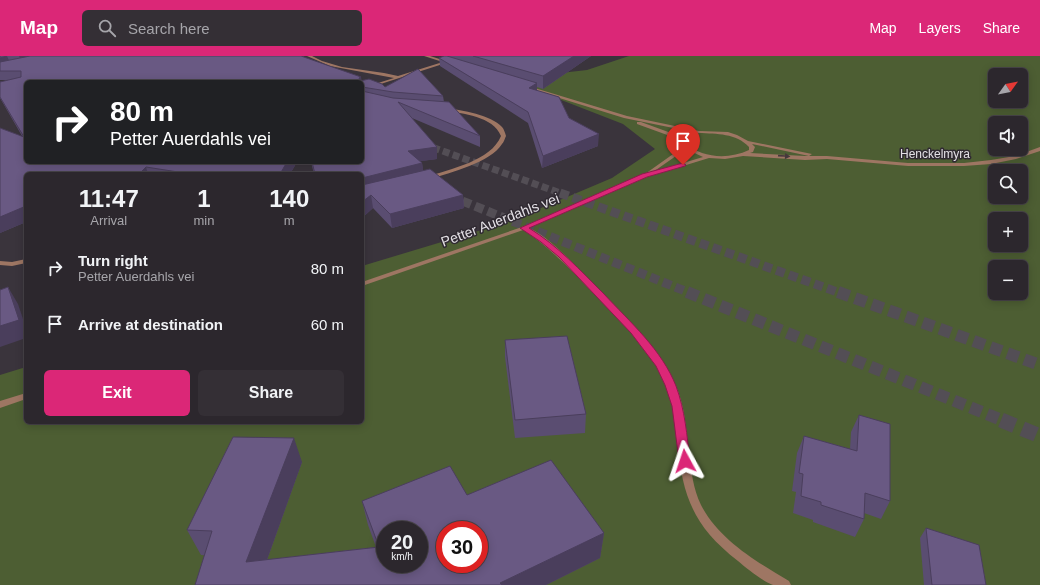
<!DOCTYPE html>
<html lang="en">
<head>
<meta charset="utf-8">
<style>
	body { margin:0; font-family:Helvetica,sans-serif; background:#342f35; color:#f1f3f6; height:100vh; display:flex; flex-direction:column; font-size:15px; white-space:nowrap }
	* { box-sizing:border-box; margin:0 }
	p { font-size:13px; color:#a6a5aa }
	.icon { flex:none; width:22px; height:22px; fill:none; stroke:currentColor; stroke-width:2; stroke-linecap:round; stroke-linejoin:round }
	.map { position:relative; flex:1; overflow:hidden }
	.details { position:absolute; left:24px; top:116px; width:340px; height:252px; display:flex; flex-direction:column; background:#2c272d; border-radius:6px; box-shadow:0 2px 10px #0003,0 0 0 1px #484449 }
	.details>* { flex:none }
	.hud { position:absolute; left:24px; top:24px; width:340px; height:84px; border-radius:6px; box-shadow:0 2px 10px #0003,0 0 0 1px #484449; background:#202124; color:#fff; overflow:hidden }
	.needle { width:26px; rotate:57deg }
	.buttons { position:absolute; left:988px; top:12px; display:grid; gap:8px }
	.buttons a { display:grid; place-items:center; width:40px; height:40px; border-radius:6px; background:#2c272d; box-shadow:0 2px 10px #0003,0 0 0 1px #484449; font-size:20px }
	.speed { position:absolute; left:376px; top:465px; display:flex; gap:8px; font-size:20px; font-weight:700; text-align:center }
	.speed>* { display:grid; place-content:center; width:52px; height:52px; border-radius:50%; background:#2c272d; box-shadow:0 2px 10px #0003,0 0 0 1px #484449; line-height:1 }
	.speed small { font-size:10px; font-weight:400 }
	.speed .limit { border:6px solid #d22; background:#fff; color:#111 }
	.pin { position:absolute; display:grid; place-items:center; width:34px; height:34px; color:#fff; margin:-41px -17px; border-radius:50% 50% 50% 0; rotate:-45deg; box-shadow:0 0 4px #0007 }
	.pin .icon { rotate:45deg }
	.me { position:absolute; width:44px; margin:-22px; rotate:355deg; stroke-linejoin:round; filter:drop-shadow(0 0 3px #0008) }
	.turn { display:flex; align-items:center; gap:14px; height:84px; padding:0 20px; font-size:18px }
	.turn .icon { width:52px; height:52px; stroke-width:2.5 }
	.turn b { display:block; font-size:28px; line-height:34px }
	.eta { display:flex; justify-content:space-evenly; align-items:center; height:68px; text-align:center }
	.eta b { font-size:24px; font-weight:700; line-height:28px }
	.button { display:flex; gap:8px; margin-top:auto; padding:8px 20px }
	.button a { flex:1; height:46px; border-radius:6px; background:#db2777; color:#fff; font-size:16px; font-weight:700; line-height:46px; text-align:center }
	.button a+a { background:#342f35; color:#f1f3f6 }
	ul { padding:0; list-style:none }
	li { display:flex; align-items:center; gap:12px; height:56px; padding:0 20px }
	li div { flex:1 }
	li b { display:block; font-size:15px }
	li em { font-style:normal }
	header { display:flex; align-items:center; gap:24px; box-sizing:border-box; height:56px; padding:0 20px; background:#db2777; color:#fff }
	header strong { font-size:19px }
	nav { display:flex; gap:22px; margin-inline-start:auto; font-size:14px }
	.search { width:280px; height:36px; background:#342f35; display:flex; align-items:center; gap:10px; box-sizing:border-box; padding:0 14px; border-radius:6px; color:#a6a5aa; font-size:15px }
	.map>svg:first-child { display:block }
</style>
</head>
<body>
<header>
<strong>Map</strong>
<div class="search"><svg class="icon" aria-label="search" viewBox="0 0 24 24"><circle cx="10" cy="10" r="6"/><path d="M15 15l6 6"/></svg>Search here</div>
<nav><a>Map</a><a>Layers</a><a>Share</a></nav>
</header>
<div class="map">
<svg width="1040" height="529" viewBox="0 0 1040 529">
	<rect width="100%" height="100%" fill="#3a343c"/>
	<path fill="#4d5e33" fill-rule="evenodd" d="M629 0H1040V529H0V319L26 311V366H362V210L508 166 612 122 655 93 623 68 551 40 499 24 587 14ZM995 19H1021V45H995ZM995 67H1021V93H995ZM995 115H1021V141H995ZM995 163H1021V189H995ZM995 211H1021V237H995ZM385 474H419V508H385ZM445 474H479V508H445Z"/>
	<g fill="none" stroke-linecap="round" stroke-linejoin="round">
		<path stroke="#534e55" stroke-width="7" stroke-dasharray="7 3.5" stroke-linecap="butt" d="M423 88 563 138"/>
		<path stroke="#534e55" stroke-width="9" stroke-dasharray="9 4.5" stroke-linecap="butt" d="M560 137 840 237
			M450 140 690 237"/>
		<path stroke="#534e55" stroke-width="12" stroke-dasharray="12 6" stroke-linecap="butt" d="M687 236 1004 365
			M838 236 1040 309"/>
		<path stroke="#534e55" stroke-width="15" stroke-dasharray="15 8" stroke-linecap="butt" d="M1001 364 1040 380"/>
		<path fill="#9e7663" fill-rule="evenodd" d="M307 0H312L322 5 342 11 384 17 398 20 446 5 449 6 362 34V32L394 22 330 10Z
			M446 52C462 54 491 59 502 71 504 73 505 77 506 80 505 82 504 86 502 88 491 106 450 117 430 123H426V121C450 113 491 105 501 80 493 60 463 58 444 54V53Z
			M524 170C546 177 575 209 591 226 621 258 657 287 675 328 685 349 686 373 689 396 691 413 693 433 701 449 719 484 757 506 789 525L791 529C786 529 778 529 773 529 764 526 746 512 738 505 693 470 683 441 677 386 675 362 672 338 660 316 645 287 620 265 598 242 574 217 551 192 522 173V171Z
			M26 203V207L12 210 0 209V205L12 206Z"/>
		<path fill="#9e7663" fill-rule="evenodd" d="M424 0H430L452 7 449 8Z
			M528 30 627 60 699 75 728 76 737 79 748 85 812 98 809 100 752 88 755 91 753 96 750 97 805 100H827L908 107H964L991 104 1015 100 1040 91V95L1016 103 991 108 964 110H908L827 103 805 104 743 100 725 103 709 102 647 121 526 173 362 230V226L522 171 645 118 683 91 679 87 681 84 637 68V66H641L682 81 693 76 624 62 527 32ZM699 77C717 78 736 77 749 91V94C728 104 702 102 685 87L688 82ZM686 93 703 101 653 116Z
			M26 337V343L0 352V345Z"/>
	</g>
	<path fill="#5a4d71" d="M0 0H302L362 25 385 31 443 40 444 46 480 80V91L412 62 437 103 420 105 422 107 423 115 463 139 464 152 392 172 373 152 362 162V118H314L311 106H362V26L26 106H297L290 118H26V166L0 177 22 80 0 42V26L10 24H0Z
		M449 0H591L543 33 537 31V34L569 62 598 90 542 112 528 67 440 10 439 2 449 1Z
		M505 284 586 358 585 377 515 382 505 301Z
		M859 359 890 445 881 463 864 457V463L855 481 813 466V464L793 457 796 436 792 435 797 397 804 380 850 393 851 376Z
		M302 406 267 504 376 491 368 469 362 445 467 439 604 477 600 502 546 529 201 499 187 474Z
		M926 472 986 529H924L920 482Z"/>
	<path fill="#4a3e5c" d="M7 0 11 9 0 12V2Z
		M19 0H53L22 7Z
		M574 0H591L543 33V20Z
		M361 21 362 26H360L359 22Z
		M537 27V37L529 32Z
		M599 78 598 90 542 112 543 100Z
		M437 91V103L409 107 408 95Z
		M168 106H187L170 115Z
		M287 106H297L290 118H280Z
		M422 107 424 119 362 135V122Z
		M146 111 148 118H139Z
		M371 139 373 152 362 162V146Z
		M463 139 464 152 392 172 390 158Z
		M26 150V166L0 177V161Z
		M8 231 18 248 26 272V282L0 291V270Z
		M294 382 302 406 258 529 246 506Z
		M604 477 600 502 546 529H501L500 527Z"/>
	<path fill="#695983" stroke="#4a3e5c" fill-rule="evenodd" d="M0 0H7L0 2Z
		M30 0H301L361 21 359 22 360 25 369 23 382 28 385 31 418 13 443 40 393 36 362 31V26H26V106H168V107H177L178 106H287L280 118H191L146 111 139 118H26V150L0 161V72L24 81 0 41V26L21 21V15H0V6Z
		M444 0H447L537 27 529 32 559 41 569 62 599 78 543 100 528 56 439 2Z
		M473 0H574L543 20Z
		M362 35 393 42 449 46 480 80 398 46 437 91 408 95 422 107 362 122V118H315L312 106H362Z
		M430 113 463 139 390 158 371 139 362 146V129Z
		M8 231 19 264 0 270V234Z
		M567 280 586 358 515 364 505 284Z
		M859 359 890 368V445L865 437 864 463 821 449V446L801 440 803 418 799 417 804 380 857 395Z
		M233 381 294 382 246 506 379 491 362 445 450 410 467 439 551 404 604 477 500 527 502 529H195L212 475 187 474ZM385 474H419V508H385ZM445 474H479V508H445Z
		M926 472 979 489 986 529H932Z"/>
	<defs><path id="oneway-solid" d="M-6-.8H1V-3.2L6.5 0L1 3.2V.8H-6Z"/></defs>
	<use fill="#46393c" href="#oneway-solid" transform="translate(784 100) rotate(4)"/>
	<path fill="#db2777" stroke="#8e194d" d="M683 107 686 109 685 110 647 121 529 172C558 190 580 214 604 238 630 266 662 294 676 330 685 354 687 380 690 405L689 408 685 409 680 408 679 405 672 350 665 329 656 310 631 277 559 201 541 186 520 172 642 118Z"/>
	<g text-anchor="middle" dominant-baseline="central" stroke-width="3" stroke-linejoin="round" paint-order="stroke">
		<g font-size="12" fill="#e3e0e5" stroke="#302a32">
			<text x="935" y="98">Henckelmyra</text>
		</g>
		<g font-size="14" fill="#e3e0e5" stroke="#302a32">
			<text transform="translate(500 164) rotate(-21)">Petter Auerdahls vei</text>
		</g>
	</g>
</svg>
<div class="buttons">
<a><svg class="needle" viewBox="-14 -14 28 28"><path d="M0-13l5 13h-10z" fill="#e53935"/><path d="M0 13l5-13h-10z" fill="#a6a5aa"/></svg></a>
<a><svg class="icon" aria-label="sound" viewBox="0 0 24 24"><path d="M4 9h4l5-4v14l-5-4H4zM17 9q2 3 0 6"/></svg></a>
<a><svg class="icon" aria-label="search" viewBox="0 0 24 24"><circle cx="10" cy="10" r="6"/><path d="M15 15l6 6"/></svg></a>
<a>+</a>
<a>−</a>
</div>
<div class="speed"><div>20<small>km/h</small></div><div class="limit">30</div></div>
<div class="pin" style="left:683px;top:109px;background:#d93025"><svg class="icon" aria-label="arrive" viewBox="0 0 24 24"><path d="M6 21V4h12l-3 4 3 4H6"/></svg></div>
<svg class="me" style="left:685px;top:405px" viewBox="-20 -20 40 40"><path d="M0-17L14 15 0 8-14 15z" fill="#db2777" stroke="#fff" stroke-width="4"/></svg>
<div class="hud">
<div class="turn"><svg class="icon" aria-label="right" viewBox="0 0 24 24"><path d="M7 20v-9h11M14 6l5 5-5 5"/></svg><div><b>80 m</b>Petter Auerdahls vei</div></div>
</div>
<section class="details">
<div class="eta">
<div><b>11:47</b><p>Arrival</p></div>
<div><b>1</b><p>min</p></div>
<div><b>140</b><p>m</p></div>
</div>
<ul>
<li><svg class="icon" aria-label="right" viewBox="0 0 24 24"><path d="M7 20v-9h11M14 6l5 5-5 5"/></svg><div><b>Turn right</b><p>Petter Auerdahls vei</p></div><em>80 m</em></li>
<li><svg class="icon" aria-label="arrive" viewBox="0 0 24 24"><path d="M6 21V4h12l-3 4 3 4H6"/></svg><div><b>Arrive at destination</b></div><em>60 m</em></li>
</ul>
<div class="button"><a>Exit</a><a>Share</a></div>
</section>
</div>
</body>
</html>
